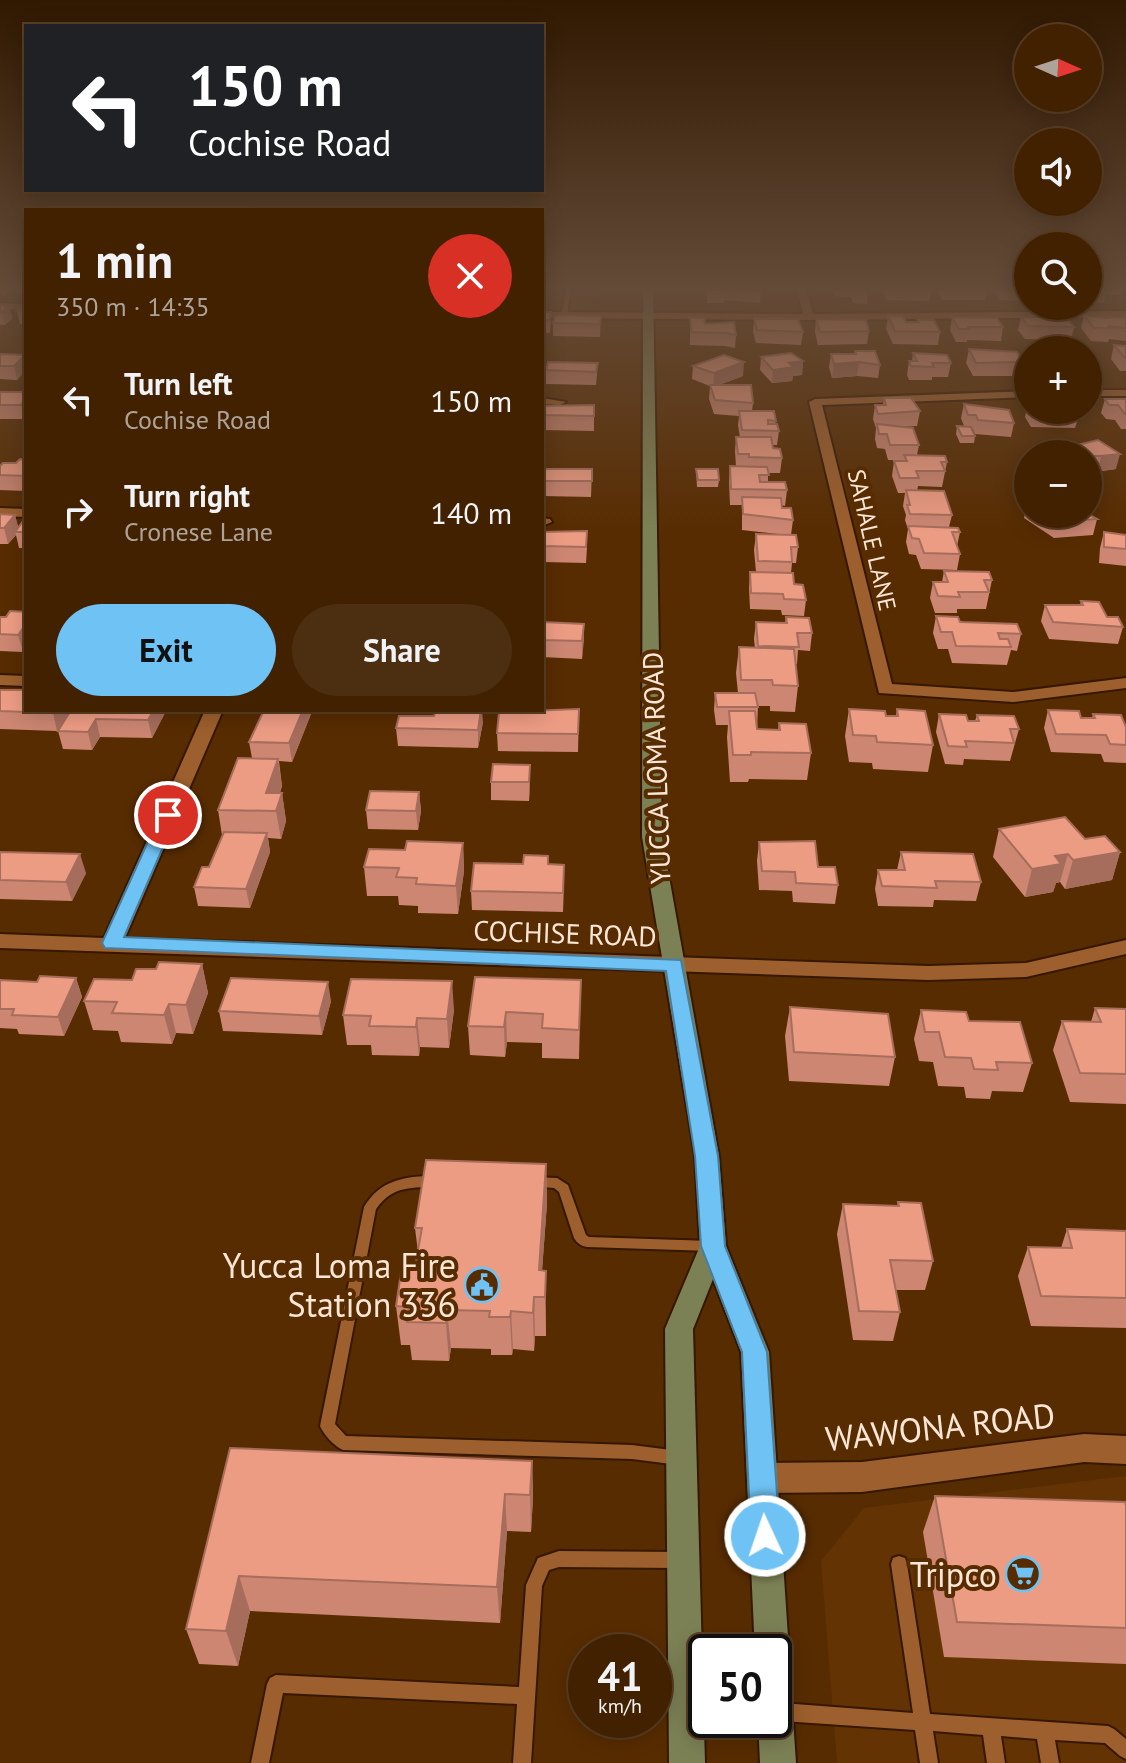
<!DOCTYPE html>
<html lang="en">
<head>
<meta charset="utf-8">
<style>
	body { margin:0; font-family:"PT Sans",sans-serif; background:#4c2e10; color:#f1f3f6; height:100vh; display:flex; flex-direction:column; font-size:30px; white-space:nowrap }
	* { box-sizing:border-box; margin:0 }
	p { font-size:26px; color:#aea399 }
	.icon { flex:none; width:44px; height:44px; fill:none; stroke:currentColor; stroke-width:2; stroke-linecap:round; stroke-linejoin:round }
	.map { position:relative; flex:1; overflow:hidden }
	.drawer { position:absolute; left:24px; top:208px; width:520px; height:504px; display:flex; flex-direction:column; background:#422101; border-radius:0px; box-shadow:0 4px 20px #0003,0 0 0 2px #5a3e23 }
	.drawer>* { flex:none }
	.banner { position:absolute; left:24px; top:24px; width:520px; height:168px; border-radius:0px; box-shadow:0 4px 20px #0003,0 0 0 2px #5a3e23; background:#202124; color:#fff; overflow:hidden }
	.needle { width:52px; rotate:93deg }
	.controls { position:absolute; left:1014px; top:24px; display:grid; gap:16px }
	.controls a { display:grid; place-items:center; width:88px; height:88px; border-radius:50%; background:#422101; box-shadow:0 4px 20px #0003,0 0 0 2px #5a3e23; font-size:40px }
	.speed { position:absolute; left:568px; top:1634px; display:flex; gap:16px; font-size:40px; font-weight:700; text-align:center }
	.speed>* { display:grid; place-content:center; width:104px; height:104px; border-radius:50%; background:#422101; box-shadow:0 4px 20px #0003,0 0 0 2px #5a3e23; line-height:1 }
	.speed small { font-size:20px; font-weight:400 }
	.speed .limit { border:4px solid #111; border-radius:12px; background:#fff; color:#111 }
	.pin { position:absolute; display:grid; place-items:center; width:68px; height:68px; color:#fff; margin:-34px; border:4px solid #fff; border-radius:50%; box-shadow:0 2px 8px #0007 }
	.me { position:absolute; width:88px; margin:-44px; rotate:357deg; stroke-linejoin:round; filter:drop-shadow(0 0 6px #0008) }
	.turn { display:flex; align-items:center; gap:28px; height:168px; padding:0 32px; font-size:36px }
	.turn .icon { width:104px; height:104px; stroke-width:2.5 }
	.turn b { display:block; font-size:56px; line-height:68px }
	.round { display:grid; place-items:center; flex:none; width:84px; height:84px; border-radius:42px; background:#4c2e10 }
	.head { display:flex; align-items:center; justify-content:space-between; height:136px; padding:0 32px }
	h1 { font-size:48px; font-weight:600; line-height:60px }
	.button { display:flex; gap:16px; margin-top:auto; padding:16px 32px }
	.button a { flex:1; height:92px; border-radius:48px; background:#6fc2f4; color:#111; font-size:32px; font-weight:600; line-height:92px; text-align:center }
	.button a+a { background:#4c2e10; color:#f1f3f6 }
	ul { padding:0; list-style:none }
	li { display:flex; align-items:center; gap:24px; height:112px; padding:0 32px }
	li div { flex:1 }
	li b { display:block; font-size:30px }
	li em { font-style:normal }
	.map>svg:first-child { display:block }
</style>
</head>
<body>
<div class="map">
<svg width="1126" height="1763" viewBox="0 0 1126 1763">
	<rect width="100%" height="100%" fill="#582c01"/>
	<path fill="#643304" d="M542 286H595L591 310 542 309Z
		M1126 1476V1763H837L821 1561 864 1508Z"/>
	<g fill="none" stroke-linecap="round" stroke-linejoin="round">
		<g stroke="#361700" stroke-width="4">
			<path id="lane" d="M567 286H571L567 315 564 317 561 315Z
				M434 1176 438 1177 440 1181 438 1185C412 1190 395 1183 376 1209L335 1424 346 1436 632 1445 679 1451 684 1453 687 1458 684 1463 679 1465 632 1459 343 1450C334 1446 324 1435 320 1426L364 1207C380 1180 405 1176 434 1176Z
				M534 1177 557 1178 568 1185 586 1235 589 1237 711 1241 716 1242 718 1246 716 1250 711 1251 587 1247C581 1246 577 1243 574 1238L559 1192 554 1188 530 1186 528 1182 530 1178Z
				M559 1551 678 1552 684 1554 686 1560 684 1566 678 1568 559 1567 549 1570 542 1586 531 1763H513L517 1704 283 1693 269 1763H251L267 1684 270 1678 276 1675 519 1687 526 1585 538 1558Z
				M899 1556 905 1558 907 1564 930 1714 1108 1726 1114 1729 1126 1739V1759L1120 1756 1105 1743 1055 1740 1059 1763H1041L1037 1739 1001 1736 1005 1763H987L983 1735 933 1731 938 1763H920L915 1730 782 1721 776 1718 774 1714 776 1706 782 1703 913 1713 891 1564 893 1558Z"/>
		</g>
		<g stroke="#361700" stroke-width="4">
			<path id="street" d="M796 286H806L813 314 1126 311V317L809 320 542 318V312L803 314Z
				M0 303 26 304V310L0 309Z
				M1088 390H1126V396H1088Z
				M1028 391V397L822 405 892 684 1013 692 1126 678V688L1013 702 879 693 809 402 815 399Z
				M542 398 566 402 560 405 542 404Z
				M0 508 26 509V517L0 516Z
				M542 518 550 519 552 522 542 526Z
				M0 675 26 676V686L0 685Z
				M205 710H223L125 938 928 966 1026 963 1126 940V954L1026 977 928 980 0 948V934L104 938Z
				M1084 1434 1126 1436V1464L1084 1462 862 1492 762 1493 751 1488 747 1478 751 1468 762 1463 862 1462Z"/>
		</g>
		<g stroke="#361700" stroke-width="4">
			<path id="secondary" d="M643 286H653L662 837 719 1156 726 1246 769 1352 789 1652 784 1664 774 1668V1652H755L741 1352 713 1279 693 1329 705 1763H669L665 1329 700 1246 695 1156 642 837Z
				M774 1671 786 1676 791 1688 796 1763H760L758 1720H774Z"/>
		</g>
		<use href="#lane" fill="#9d5f2d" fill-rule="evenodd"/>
		<use href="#street" fill="#9d5f2d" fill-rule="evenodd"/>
		<use href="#secondary" fill="#7c8155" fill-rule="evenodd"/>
	</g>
	<path fill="#cc8672" d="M16 286H26V294L18 293Z
		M707 286H752L761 291 760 303 724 300V303H707Z
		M832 286H867L868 291 867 304 853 303 851 297 835 296Z
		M885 286H930L931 288 929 301 886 300 884 293Z
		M938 286H986L987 287 985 300H942L937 291Z
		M995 286H1028V301L1000 300 995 290Z
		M1088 286H1120L1123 288 1121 295 1106 294 1104 303 1090 302 1088 300Z
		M26 304V324H20L17 311Z
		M0 305H9L12 318 5 325H0Z
		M542 312H551L550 333H542Z
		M1084 315 1104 318 1126 317V341L1109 339 1108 342 1091 341 1081 328Z
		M601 316 600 337 553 336V323Z
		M888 316 906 322H918V320L940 332 938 345 893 344 886 329Z
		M952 317 1003 327 1001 341 967 340V342H956L950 330Z
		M1021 317 1074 327 1071 340 1025 339 1018 330Z
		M690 318 736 335 735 348 725 346 690 345Z
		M754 319 803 332 801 345 756 343 753 332Z
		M816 319 869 331 867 344 818 345 815 332Z
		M1114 345 1126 346V371H1120L1111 359Z
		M969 349 1023 362 1020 376H973L966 363Z
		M855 351 880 365 878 378 857 376 832 378 829 367 831 354H855Z
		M913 353 951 363 948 377H932V380H909L907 375 909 361H912Z
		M0 354 25 355 26 374 25 371 17 380 0 379Z
		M761 357 803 361 802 375 793 376 792 381 772 383 760 370Z
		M598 363 596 385 546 384V370Z
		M693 366 743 376 719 385 753 403 752 411 776 421 775 424 779 431 777 445H772L773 448 782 458 780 473H768V482L787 490 785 506 782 505V508L793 520 791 535 798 547 796 563H792L791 573 794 584 806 600 804 616 782 615 781 610 750 609 749 588 750 572H756L754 550 756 534H778L742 530V505H730L729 482 730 466 736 467 735 451 736 437H740L738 425 739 416 714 414 709 399 710 386 692 379Z
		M0 392H26V417L24 419H0Z
		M884 398 920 411 917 426 901 427 919 445 917 455 947 462 942 487 918 486 917 491 952 515 949 527 960 532 957 546 960 554 957 570 921 569 916 555 909 554 906 542 908 529 905 520 906 515 903 506 905 493H898L892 476 894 461 904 460H888L885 449 877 448 875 439 876 428 873 419 875 405H883Z
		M1105 399H1126V429H1121L1115 420 1106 419 1101 413Z
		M1028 402V410H1081L1075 428 1031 427 1025 417Z
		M964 404 1014 423 1011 437 975 434 973 429H972L975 436 974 443H960L956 434 957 426H964L961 418Z
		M594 405V431L542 430V406Z
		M1098 440 1116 469 1102 471 1099 481 1088 483V454H1058L1060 449Z
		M26 460V491L0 490V466L16 463Z
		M542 469H592L591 497 542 496Z
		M696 469 719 480 718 487H697Z
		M1027 502 1028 514H1088L1097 519 1093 535 1054 538 1024 518Z
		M0 514 15 515 18 527 26 517V548H19L16 535 8 544H0Z
		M542 532 587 547 586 563 542 562Z
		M1104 532 1126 535V566L1099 563 1100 548Z
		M944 571 992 580 986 609H957V613H935L930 598 933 582H942Z
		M1081 601 1123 627 1118 644 1049 639 1041 621 1045 605H1080Z
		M26 612 23 652 0 651V617H6Z
		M936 616 1021 634 1017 651 1011 650 1007 665 952 663 948 649H938L933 633Z
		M786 617 812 633 810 651 798 650 797 664H796L798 686 795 712 770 711V706H758L757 729 778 730 779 723 811 753 807 780 749 779 748 782H730L727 737 728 725H716L714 710 715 693H738L736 673 739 647 755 648 754 639 756 622 785 623Z
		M542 622 584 624 582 659 542 657Z
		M0 690 70 710 57 731 0 729Z
		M579 709 578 752 498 751 497 733Z
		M849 709 886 716H896L897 709 933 745 928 772 873 769 872 763 849 762 845 736Z
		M71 710 166 711 152 738 100 737 92 750 63 749 58 731Z
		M264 710H311V714L292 762 279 761 282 786 280 793H282L286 821 281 839 268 838 270 852 250 908 198 906 194 887 209 867 222 835 218 810 252 758 249 742Z
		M1048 710 1081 718H1092L1093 714 1126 727V763L1104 762 1101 754 1051 752 1044 728Z
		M939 714 968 721H975L977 715 1019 729 1010 761 964 759 963 765 945 764 936 732Z
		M483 722 478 748 398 746 396 728Z
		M493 764 530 783 529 801 491 800V782Z
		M419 792 421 811 418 830 368 829 366 810Z
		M999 829 1085 839 1120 852 1112 880 1065 889 1060 882 1056 883 1053 892 1025 897 993 857Z
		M759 842 818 867 838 885 835 904 793 902 792 891 759 890 757 861Z
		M463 843 464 871 458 914 418 913V906L399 905 398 896H367L364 867 405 850Z
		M0 852 86 873 72 901 0 899Z
		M901 852 981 882 976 901 934 900 933 907 878 906 875 889 878 870H897Z
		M564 884 563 912 472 910 471 891Z
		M202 964 208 993 193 1034 176 1033 172 1044 121 1042 118 1031 93 1030 84 1001 156 969Z
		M76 978 82 997 64 1036 19 1034 17 1029 0 1028V980L37 982Z
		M581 980 579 1059 542 1058V1043L507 1042 505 1057 470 1055 468 1026Z
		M331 1001 322 1035 223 1031 219 1011Z
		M790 1007 895 1057 889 1086 789 1081 785 1036Z
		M1095 1008 1126 1009V1104L1070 1102 1053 1050 1062 1021 1091 1022Z
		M454 1010 449 1048 420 1047 419 1056 372 1055 371 1045H347L343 1015Z
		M921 1010 969 1021 1032 1063 1023 1092 992 1091 990 1099 966 1098 964 1087 938 1086 933 1062 919 1061 914 1039Z
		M546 1164 547 1203 542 1271 546 1309V1336H535L534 1351 513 1349 512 1355H491V1349L451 1348 449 1361 412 1360 410 1345H401L396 1306 415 1266 418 1252 415 1228Z
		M898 1202 933 1261 925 1290H896L900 1312 893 1341 853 1340 837 1234 843 1204 897 1206Z
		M1067 1229 1126 1232V1328L1031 1326 1018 1276 1028 1247 1061 1248Z
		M230 1448 532 1461 533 1498 531 1532 507 1531 500 1623 250 1611 238 1666 199 1664 186 1629Z
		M935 1496 1126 1506V1664L944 1657 923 1532Z"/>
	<path fill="#a66d5c" d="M0 286H10L11 289 2 297Z
		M9 305 12 318 5 325 2 312Z
		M25 355 26 366H24L25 371 17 380 14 366Z
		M803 361 802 375 793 376 792 381 772 383 773 370 789 363Z
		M744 362 743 376 713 387 714 373Z
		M859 362 857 376 832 378 834 364Z
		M23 402 26 414 24 419 21 405Z
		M1120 454 1116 469 1102 471 1099 481 1088 483V468L1099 467 1101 456Z
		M15 515 19 530 15 532 16 535 8 544 4 528Z
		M26 624V647L23 652 18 635Z
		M584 624V641L582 659V641Z
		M54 710H70L57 731 53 713Z
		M154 710H166V711L152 738 148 720Z
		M303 710H311V714L292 762 289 743Z
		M481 710H482L483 722 478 748V730Z
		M96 719 100 737 92 750 88 732Z
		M278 759 282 786 274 811 266 793Z
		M530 765V783L529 801V782Z
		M419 792 421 811 418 830 416 811Z
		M282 793 286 821 281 839 276 811Z
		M267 833 270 852 250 908 246 889Z
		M463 843 464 871 458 914 456 886Z
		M1120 852 1112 880 1065 889 1073 860Z
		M80 854 86 873 72 901 66 882Z
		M1068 854 1060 882 1056 883 1053 892 1025 897 1032 869 1055 856Z
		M202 964 208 993 193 1034 186 1005Z
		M76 978 82 997 64 1036 58 1017Z
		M452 981 454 1010 449 1048 447 1019Z
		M328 982 331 1001 322 1035 319 1016Z
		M169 1004 176 1033 172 1044 164 1015Z
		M506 1012 507 1042 505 1057 504 1027Z
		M417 1018 420 1047 419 1056 416 1027Z
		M546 1164 547 1203 540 1297 539 1270Z
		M546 1271V1336L545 1297Z
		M534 1297 535 1336 534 1351 533 1313Z
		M447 1310 451 1348 449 1361 446 1323Z
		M511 1311 513 1349 512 1355 510 1317Z
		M532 1461 533 1498 531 1532 530 1495Z
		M505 1494 507 1531 500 1623 497 1587Z
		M239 1576 250 1611 238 1666 226 1631Z"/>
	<path fill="#ed9c84" stroke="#a66d5c" stroke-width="2" d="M708 286H752L760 287 761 291 725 288V290H708Z
		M853 286H867L868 291H855Z
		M888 286H930L931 288 888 287Z
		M943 286H986L987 287 944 288Z
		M1001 286H1028V288H1002Z
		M1089 286H1103L1107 290H1093Z
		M1104 286H1120L1123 288H1106Z
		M26 304V311H17Z
		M0 305H9L2 312H0Z
		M542 312H551L550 320H542Z
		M555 315 601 316 600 324 553 323Z
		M1084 315 1104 318 1126 317V328L1109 326 1111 328H1094Z
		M888 316H903L906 322H919L918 320H934L940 332 895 331Z
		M952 317 997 318 1003 327H968L969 329H959Z
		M1021 317H1066L1074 327 1028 326Z
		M690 318H704L705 324 734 322 736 335 726 333 691 332Z
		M754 319H798L803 332 757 330Z
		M816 319 866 320 869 331 820 332Z
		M1114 345 1126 346V358L1124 357Z
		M1032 347H1047L1049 350H1034Z
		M1082 347 1084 350H1054L1052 348Z
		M969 349 1017 352 1023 362 976 363Z
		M855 351H875L880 365 859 362 834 364 831 354H856Z
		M791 353 803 361 789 363 794 367 773 370 761 357Z
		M913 353 947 355 951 363H932L934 367 911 366 909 361H917Z
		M0 354 25 355 14 366H0Z
		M724 355 744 362 714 373 693 366Z
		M548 362 598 363 596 372 546 370Z
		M710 385H751L753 403 715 400Z
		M0 392H26V402H23L21 405H0Z
		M884 398H911L920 411 878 414 875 405H886Z
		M1105 399H1126V414H1125L1118 405H1109Z
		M964 404 1009 410 1014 423 978 420 976 415H968Z
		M594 405V416L542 415V406Z
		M1032 410H1076L1079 414 1034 413Z
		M739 411H774L776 421 768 420V424H777L779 431 742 430Z
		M877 424 913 428 919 445H890L887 434H879Z
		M957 426 971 427 975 436H962Z
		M736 437H771L773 448 780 449 782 458 749 457V454H738Z
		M1098 440 1120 454 1101 456H1088L1103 466 1088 468V454H1067L1060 449Z
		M904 455 945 456 947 462H941L945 471H916L919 478H900L894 461H907Z
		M20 459 26 460V476L0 475V466L3 463H16Z
		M730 466 767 467 769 475H759L760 482H785L787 490 731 489Z
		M542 469H592V481H542Z
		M696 469H718L719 480H698Z
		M906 490 944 491 952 515 910 514 907 505H910Z
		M742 497 781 498 782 508H791L793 520 743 514Z
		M0 514 15 515 4 528H0Z
		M1045 514H1088L1097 519 1057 522Z
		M26 517V532H15Z
		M908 526 958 528 960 532H952L960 554 924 553 919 539 912 538Z
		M587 531 586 547 542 546V532Z
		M1104 532 1126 535V549L1104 547Z
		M756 534 796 535 798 547H791L792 562 758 561Z
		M944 571 989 572 992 580H984L989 592H958L960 597 938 596 933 582H948Z
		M750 572 793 573 794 584 803 585 806 600 784 599 783 594 751 593Z
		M1081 601 1099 602 1107 617H1118L1123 627 1053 622 1045 605H1083Z
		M10 611 26 612V624L18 635 0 634V617H6Z
		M936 616 958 617 960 622 1017 624 1021 634 998 633 1000 639H1008L1011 647 956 646 952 632H941Z
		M786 617 809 618 812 633H797L799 647 758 646 756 622 787 623Z
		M542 622 584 624 582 641 542 640Z
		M739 647 794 649 798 686 773 685 772 680H741Z
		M0 690H26V710H54L53 713 0 711Z
		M715 693H755L758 707H717Z
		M579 709 578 734 497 733 499 712Z
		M849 709 885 711 886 716H898L897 709 925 711 933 745 877 742 876 736 853 735Z
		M71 710H154L148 720 96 719 88 732 58 731Z
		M264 710H303L289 743 249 742Z
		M436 710H481L478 730 396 728 399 716H434Z
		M1048 710 1079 711 1081 718H1095L1093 714 1121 715 1126 727V745L1110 744 1106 735 1056 734Z
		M729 711H755L757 729 780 730 779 723 806 724 811 753 751 752V755H733Z
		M939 714 966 715 968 721H979L977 715 1014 716 1019 729H1010L1014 743 965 741 967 747 948 746Z
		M238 758 278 759 266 793H282L276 811 218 810Z
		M493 764 530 765 529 782H491Z
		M370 791 419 792 416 811 366 810Z
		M1065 817 1085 839 1105 836 1120 852 1073 860 1068 854 1055 856 1061 864 1032 869 999 829Z
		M224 832 267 833 246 889 194 887 202 867H209Z
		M407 841 463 843 456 886 416 884 417 878 396 877 399 868 364 867 369 849 405 850Z
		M815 841 818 867H835L838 885 796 883 795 872 762 871 759 842Z
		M0 852 80 854 66 882 0 880Z
		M901 852 973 854 981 882 935 881 937 888 882 886 878 870H905Z
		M524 855 548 856V864L564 865 563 893 471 891 474 863 523 864Z
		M159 962 202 964 186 1005 169 1004 164 1015 112 1013 117 1002 84 1001 94 979 132 980 136 969H156Z
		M40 976 76 978 58 1017 12 1015 14 1009H0V980L37 982Z
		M475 977 581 980 579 1030 542 1028 543 1014 506 1012 504 1027 468 1026Z
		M231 978 328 982 319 1016 219 1011Z
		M351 979 452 981 447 1019 417 1018 416 1027 369 1026 371 1016 343 1015Z
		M790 1007 888 1014 895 1057 794 1052Z
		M1095 1008 1126 1009V1074L1080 1073 1062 1021 1101 1022Z
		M921 1010 966 1012 969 1021 1020 1022 1032 1063 996 1062 998 1070 974 1069 971 1058 945 1057 939 1032H925Z
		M426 1160 546 1164 539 1270 546 1271 545 1297H534L533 1313 511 1311 510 1317H489L490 1311 447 1310 446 1323 407 1322 409 1307 396 1306 402 1266H415L422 1228H415Z
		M898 1202 921 1203 933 1261 890 1260 900 1312 859 1311 843 1204 899 1206Z
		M1067 1229 1126 1231V1298L1041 1296 1028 1247 1072 1248Z
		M230 1448 532 1461 530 1495 505 1494 497 1587 239 1576 226 1631 186 1629Z
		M935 1496 1125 1502 1126 1506V1628L957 1622Z"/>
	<linearGradient id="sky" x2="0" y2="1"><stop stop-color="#301801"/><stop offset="0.54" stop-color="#644b38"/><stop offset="1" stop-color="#644b38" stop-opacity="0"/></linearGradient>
	<rect width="1126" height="532" fill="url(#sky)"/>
	<path fill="#6fc2f4" stroke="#487e9f" stroke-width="2" d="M168 810 177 815 124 937 681 960 718 1156 725 1246 767 1352 780 1536 776 1546 765 1550 755 1546 751 1536 742 1352 701 1246 695 1156 666 971 105 948 102 943 160 815Z"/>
	<defs>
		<g id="civic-ring" transform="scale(1.8)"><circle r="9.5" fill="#582c01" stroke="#6fc2f4" stroke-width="1.5"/><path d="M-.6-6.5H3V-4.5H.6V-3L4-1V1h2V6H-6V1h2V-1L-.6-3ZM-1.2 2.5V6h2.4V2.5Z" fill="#6fc2f4"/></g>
		<g id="supermarket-ring" transform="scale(1.8)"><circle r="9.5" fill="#582c01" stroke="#6fc2f4" stroke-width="1.5"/><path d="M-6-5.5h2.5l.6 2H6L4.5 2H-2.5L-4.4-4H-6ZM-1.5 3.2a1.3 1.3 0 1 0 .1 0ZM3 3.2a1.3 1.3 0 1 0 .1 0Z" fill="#6fc2f4"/></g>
	</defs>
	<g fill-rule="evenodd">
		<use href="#civic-ring" x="482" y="1285"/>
		<use href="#supermarket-ring" x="1023" y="1574"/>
	</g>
	<g text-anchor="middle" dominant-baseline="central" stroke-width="8" stroke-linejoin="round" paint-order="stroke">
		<g font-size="24" fill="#fbe6d7" stroke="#582c01">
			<text transform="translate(872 540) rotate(77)">SAHALE LANE</text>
		</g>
		<g font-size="28" fill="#fbe6d7" stroke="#582c01">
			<text transform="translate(656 768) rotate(-92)">YUCCA LOMA ROAD</text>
			<text transform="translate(565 933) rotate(2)">COCHISE ROAD</text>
		</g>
		<g font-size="34" fill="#fbe6d7" stroke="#582c01" text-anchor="end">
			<text x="456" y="1265">Yucca Loma Fire<tspan x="456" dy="39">Station 336</tspan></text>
			<text x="997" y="1574">Tripco</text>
		</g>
		<g font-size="34" fill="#fbe6d7" stroke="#582c01">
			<text transform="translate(940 1426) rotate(-6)">WAWONA ROAD</text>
		</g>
	</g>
</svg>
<div class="controls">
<a><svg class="needle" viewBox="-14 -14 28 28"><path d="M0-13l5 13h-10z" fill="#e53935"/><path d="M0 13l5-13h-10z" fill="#aea399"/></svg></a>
<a><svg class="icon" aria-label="sound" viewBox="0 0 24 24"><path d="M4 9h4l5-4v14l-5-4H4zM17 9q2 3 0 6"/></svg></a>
<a><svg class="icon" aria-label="search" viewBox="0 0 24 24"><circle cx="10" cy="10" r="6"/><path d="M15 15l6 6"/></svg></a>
<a>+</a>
<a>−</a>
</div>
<div class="speed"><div>41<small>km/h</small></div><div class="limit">50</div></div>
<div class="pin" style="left:168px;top:815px;background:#d93025"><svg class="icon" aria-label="arrive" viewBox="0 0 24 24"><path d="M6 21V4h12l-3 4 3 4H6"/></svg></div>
<svg class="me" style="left:765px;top:1536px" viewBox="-20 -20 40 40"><circle r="17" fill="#6fc2f4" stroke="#fff" stroke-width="3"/><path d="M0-11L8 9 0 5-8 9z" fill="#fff"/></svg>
<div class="banner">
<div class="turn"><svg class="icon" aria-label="left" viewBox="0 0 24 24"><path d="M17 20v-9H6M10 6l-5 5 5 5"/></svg><div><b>150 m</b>Cochise Road</div></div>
</div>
<section class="drawer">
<div class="head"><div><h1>1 min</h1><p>350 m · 14:35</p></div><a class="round" style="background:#d93025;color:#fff"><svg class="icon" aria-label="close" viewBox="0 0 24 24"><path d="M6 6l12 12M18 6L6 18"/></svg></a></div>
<ul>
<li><svg class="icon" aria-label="left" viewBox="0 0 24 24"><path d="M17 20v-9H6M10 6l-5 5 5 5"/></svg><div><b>Turn left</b><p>Cochise Road</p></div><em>150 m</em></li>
<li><svg class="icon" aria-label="right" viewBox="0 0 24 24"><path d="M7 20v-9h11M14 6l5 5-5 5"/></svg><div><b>Turn right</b><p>Cronese Lane</p></div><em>140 m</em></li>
</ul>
<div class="button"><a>Exit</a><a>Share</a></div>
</section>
</div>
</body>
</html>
